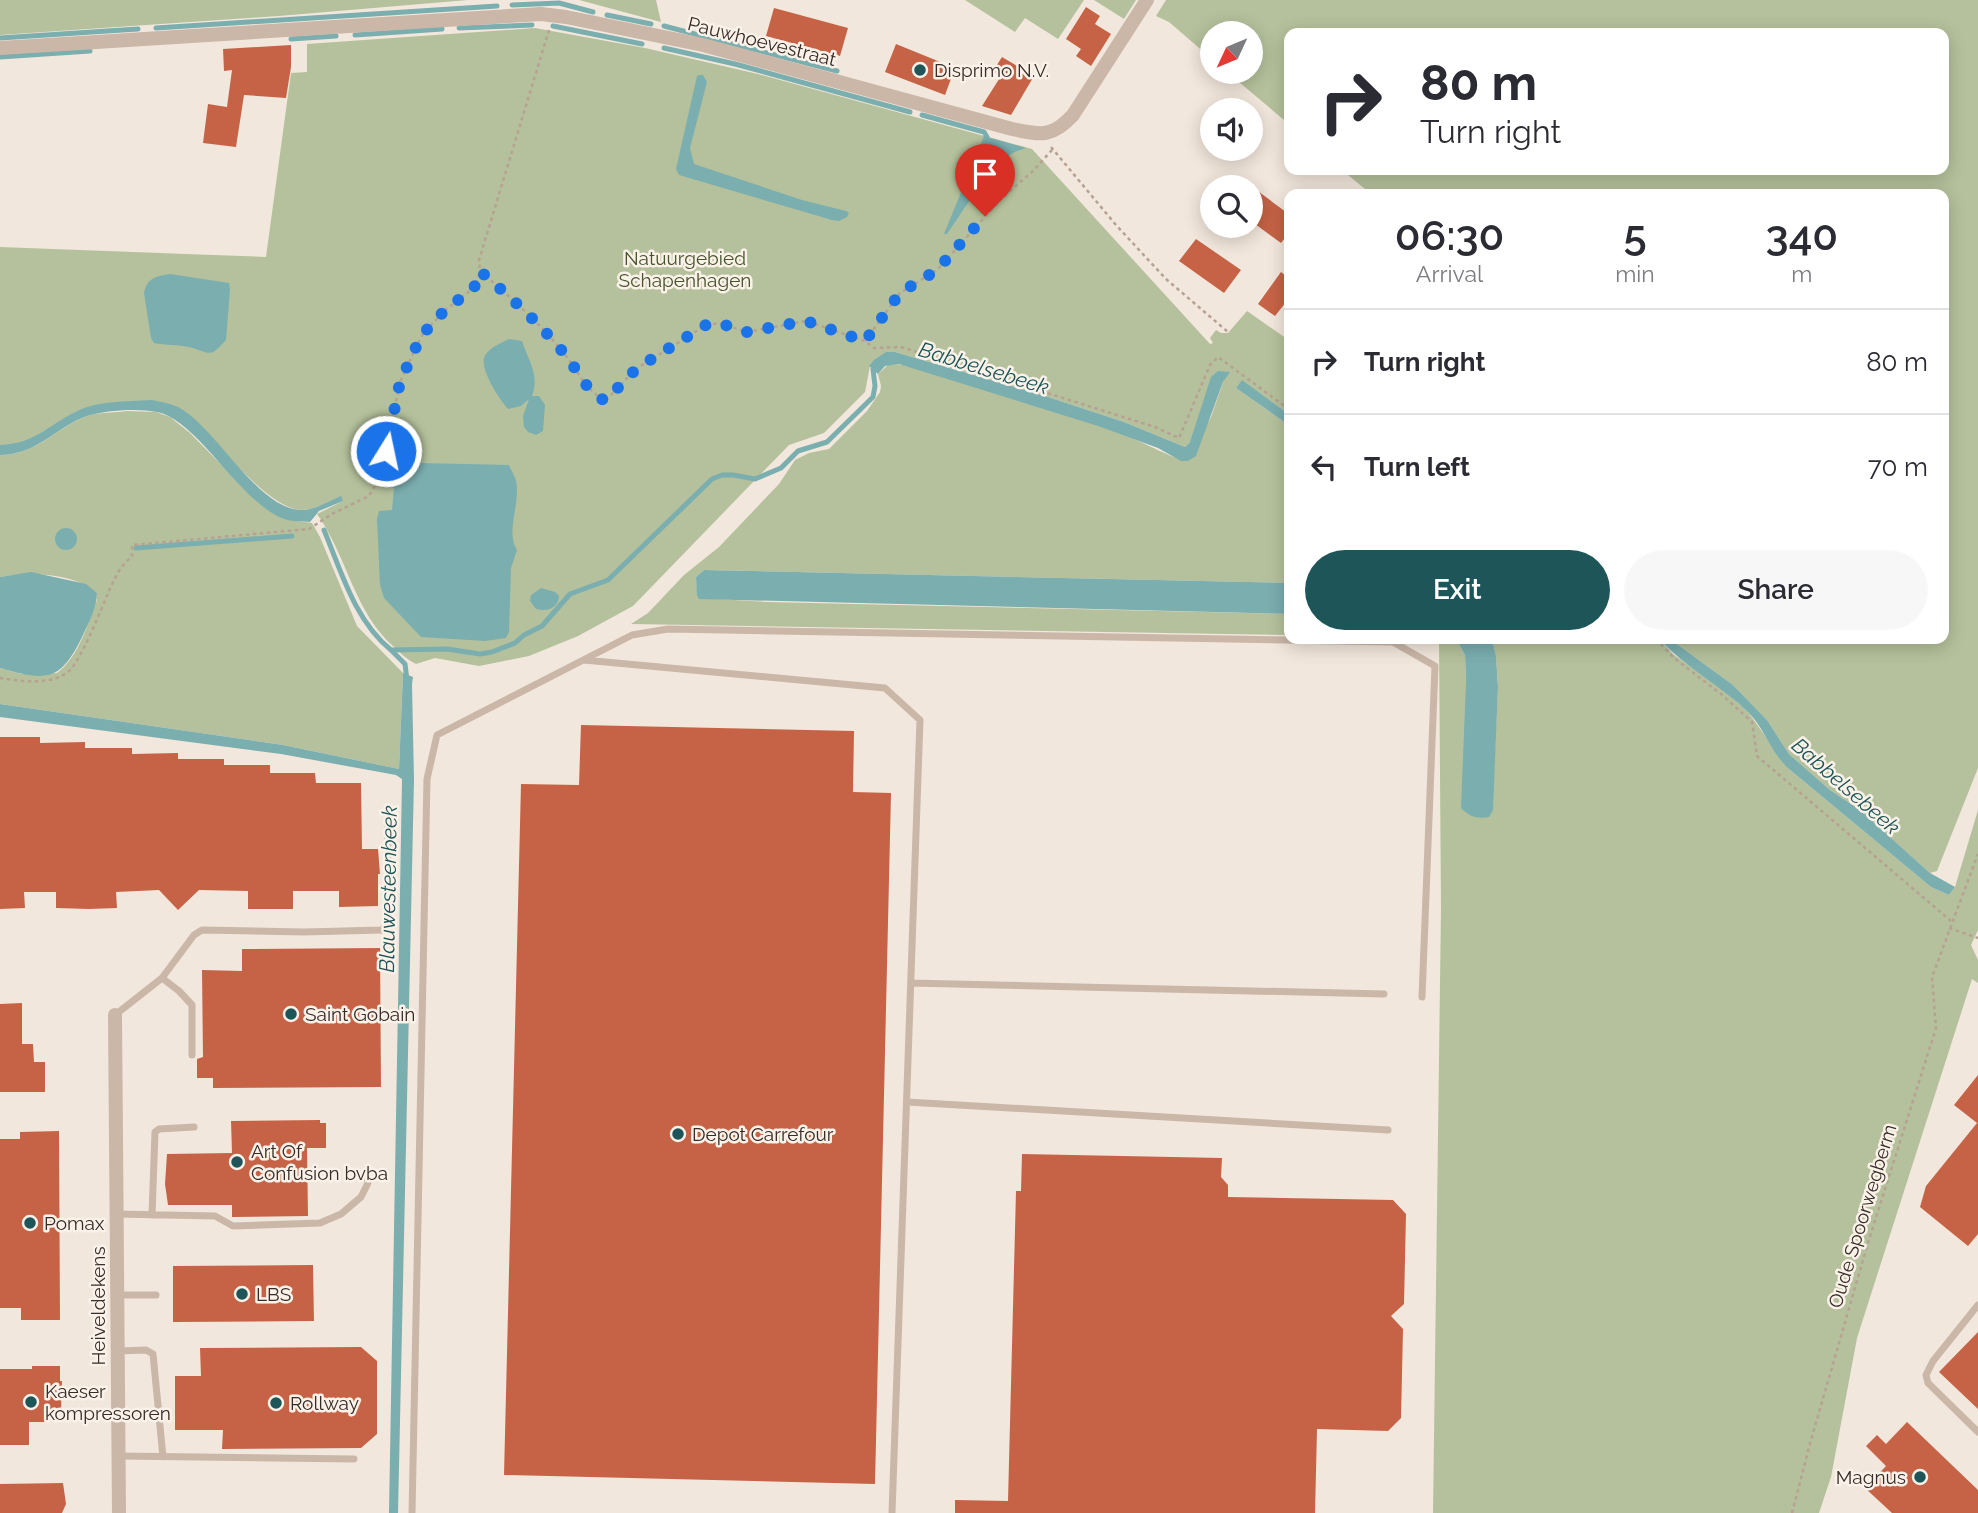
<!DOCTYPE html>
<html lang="en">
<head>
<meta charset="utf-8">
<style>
	body { margin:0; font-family:Raleway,sans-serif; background:#f7f7f7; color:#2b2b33; height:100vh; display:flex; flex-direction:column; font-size:26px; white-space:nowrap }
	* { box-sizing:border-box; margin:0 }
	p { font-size:23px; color:#7c7c81 }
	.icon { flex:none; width:38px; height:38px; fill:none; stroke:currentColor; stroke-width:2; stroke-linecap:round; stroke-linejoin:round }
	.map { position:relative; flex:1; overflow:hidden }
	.panel { position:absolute; left:1284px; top:189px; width:665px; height:455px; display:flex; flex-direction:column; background:#fff; border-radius:14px; box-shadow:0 4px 18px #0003 }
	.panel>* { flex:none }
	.banner { position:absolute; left:1284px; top:28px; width:665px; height:147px; border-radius:14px; box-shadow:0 4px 18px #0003; background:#fff; color:#2b2b33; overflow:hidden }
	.needle { width:46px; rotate:226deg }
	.controls { position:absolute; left:1200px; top:21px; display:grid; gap:14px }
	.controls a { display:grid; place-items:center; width:63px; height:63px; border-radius:50%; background:#fff; box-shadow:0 4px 18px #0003; font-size:35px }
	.pin { position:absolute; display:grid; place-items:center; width:60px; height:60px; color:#fff; margin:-72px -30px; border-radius:50% 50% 50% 0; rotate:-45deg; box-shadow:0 0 7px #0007 }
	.pin .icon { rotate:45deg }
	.me { position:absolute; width:77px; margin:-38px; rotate:10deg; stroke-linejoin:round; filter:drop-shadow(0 0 5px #0008) }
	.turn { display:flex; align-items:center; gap:24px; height:147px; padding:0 21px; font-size:32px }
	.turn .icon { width:91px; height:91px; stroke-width:2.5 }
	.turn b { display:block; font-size:49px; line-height:60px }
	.eta { display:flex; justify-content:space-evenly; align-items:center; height:119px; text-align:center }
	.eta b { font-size:42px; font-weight:600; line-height:49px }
	.cta { display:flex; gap:14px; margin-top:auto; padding:14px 21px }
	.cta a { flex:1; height:80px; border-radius:42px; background:#1d5558; color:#fff; font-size:28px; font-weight:600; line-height:80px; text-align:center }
	.cta a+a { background:#f7f7f7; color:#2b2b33 }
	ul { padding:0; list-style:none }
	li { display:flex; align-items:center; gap:21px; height:105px; padding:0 21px; border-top:2px solid #e1e1e2 }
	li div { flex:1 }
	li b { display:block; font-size:26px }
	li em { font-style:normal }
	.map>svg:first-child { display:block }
</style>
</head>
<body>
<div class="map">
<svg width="1978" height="1513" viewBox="0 0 1978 1513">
	<rect width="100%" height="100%" fill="#f2e7dc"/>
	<path fill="#b5c19c" d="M0 0H468L279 16 0 35Z
		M579 0H656L661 22Z
		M965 0H1084L1058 39 1025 18 1015 32Z
		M1094 0H1136L1124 19Z
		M1166 0H1978V768L1937 871 1930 873 1860 810 1830 790 1789 754 1767 720 1733 685 1670 639H1944V194H1371L1342 170H1944V33H1290V125L1227 72H1251V33H1213V60L1169 22 1156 16Z
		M535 28 645 48 758 74 1032 149 1210 344 1213 343 1210 338 1216 330 1221 333H1228L1247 311 1290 341V415L1242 381 1236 388 1290 426V583L704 570 696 577 698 598 768 602 1290 614V635L631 624 648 613 684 575 719 547 779 484 795 460 809 453 829 449 867 411 880 392 881 386 878 374 889 364C914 363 942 377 966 384 1021 401 1076 417 1129 437 1142 442 1178 461 1188 461L1211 417 1227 371 1190 442 1185 447 1124 422 1042 395 895 352H886L870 366 865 392 824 433 789 445 633 606 578 636 529 656 479 666 435 658 416 664C408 660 401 654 394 647 354 612 348 558 317 514L343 501 338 497C328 502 314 510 302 510 267 510 213 435 186 412L91 406 75 412 31 439 15 445H0V247L266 257 291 73 307 72V44Z
		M126 411 156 412 170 417 190 433 255 499 284 519 312 523 320 537 357 626 403 673 399 769 283 745 0 704V668L21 674 57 673C79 657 88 623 97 600V593C71 572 31 572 0 577V455C37 455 56 428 87 416 99 412 114 413 126 411Z
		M1439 639H1456L1465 655 1466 683 1492 813 1498 687 1496 656 1492 639H1659L1674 655 1719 686 1748 712 1789 769 1931 887 1949 895 1955 887 1978 810V930L1971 945 1978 960V983L1972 979 1857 1338 1831 1477 1819 1513H1433L1441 908Z"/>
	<path fill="#7baeaf" d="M699 75H703L707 82 690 148 694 164 802 200 846 211 849 213 847 217 839 221 832 220 679 175 676 169 697 76Z
		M984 136 1026 148C1021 150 1016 151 1011 154 989 167 962 213 947 234H944Z
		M170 274 229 283 230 290 226 340C211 356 212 355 193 348 182 345 170 345 159 344L154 343 151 338 144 293C147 278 156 276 170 274Z
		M509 339 522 341C528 360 540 375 532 396H539L545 405 543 431 536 435 528 432 524 427 523 416 529 399 521 406 508 409C500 400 476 365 486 354 491 347 501 343 509 339Z
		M886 352H895L1042 395 1124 422 1185 447 1190 442 1211 377 1218 371 1230 372 1223 382 1196 456 1188 461H1181L1158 448 1098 426 899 364 885 366 878 374 869 366 874 360Z
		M1242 380 1290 415V426L1236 388Z
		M152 400C161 402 169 403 178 407 216 427 257 508 300 510 314 511 328 501 341 496L343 501 319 511 310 522C302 521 292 522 284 519 239 502 197 419 157 412 137 408 106 410 87 416 56 427 37 455 0 455V445C34 444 47 426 75 412 99 400 126 402 152 400Z
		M419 463 509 465C511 470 515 476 516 481 521 503 505 532 517 550L511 568 509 632 506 638 485 641 421 637 384 598 380 585 377 519 379 511 392 510 394 488 384 487 390 469Z
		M55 539a11 11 0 1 1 22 0a11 11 0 1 1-22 0Z
		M704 570 1290 583V614L699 599 697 596 696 577Z
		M31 572 86 584 97 593C97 607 89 622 83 635 61 681 48 682 0 668V577Z
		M541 588 555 592 559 596C558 609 546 612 536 609L530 601 531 595Z
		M1456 639H1492L1496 656 1498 687 1493 810 1489 817C1477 819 1470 817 1461 808L1466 683 1465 655Z
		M1659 639H1670L1733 685 1767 720 1789 754 1830 790 1860 810 1930 873 1955 887 1949 895 1931 887 1789 769C1771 753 1765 729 1748 712 1720 685 1685 667 1659 639Z
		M403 673 413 677 412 684 414 779 398 1513H389L402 779 396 775 281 754 0 717V704L283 745 399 769Z"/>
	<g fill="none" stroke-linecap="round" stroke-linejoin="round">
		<path stroke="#7baeaf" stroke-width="5" d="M512 5 559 3 593 12
			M607 15 651 24
			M553 26 642 44
			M664 26 837 71
			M156 28 497 6
			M459 28 532 25
			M355 35 442 29
			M0 38 138 29
			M291 39 336 36
			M664 48 735 64 910 112
			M0 57 90 51
			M922 115 984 132 987 137
			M324 530C341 571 355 621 391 650L447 649 480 654 492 652 515 643 524 635 542 626 570 594 608 580 712 479 722 475H733L755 479 781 468 798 451 827 442 873 397 875 386 873 369 877 364
			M136 548 292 536
			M392 651 405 664 407 680"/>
	</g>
	<path fill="#c66346" d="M1086 7 1100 16 1095 24 1111 34 1091 66 1076 56 1081 49 1066 39Z
		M774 8 848 28 840 56 766 36Z
		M896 44 955 68 945 95 885 72Z
		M291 45V67L286 98 244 95 236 147 203 143 208 104 227 107 232 70 224 71 223 49Z
		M1002 57 1034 76 1011 115 982 106 1001 76 993 71Z
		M1251 186 1290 215V231L1281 243 1251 221Z
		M1196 239 1241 270 1224 293 1179 261Z
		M1281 272 1290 279V297L1275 316 1258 304Z
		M581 725 854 731 853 792 891 793 875 1484 504 1475 521 784 579 785Z
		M0 737H40V743L85 742V748H132V754L178 753V759H224V765H270V773H315L316 783H361L362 849H378L380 874H378V906L339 907V891H293V909H248V891L199 890 178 910 159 890 116 892 117 908 89 909 56 908V892H24L25 908 0 909Z
		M380 948 381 1087 213 1088V1078H197V1059L203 1057 202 970 242 971V949Z
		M22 1003V1044H33L34 1062H45V1092H0V1004Z
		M1978 1075V1234L1968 1246 1920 1207 1926 1186 1977 1123 1954 1105Z
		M320 1120V1123H326V1148H307L308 1216 232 1217V1205H168L165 1184 167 1154 232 1153 231 1121Z
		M59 1131 60 1320H21V1308H0V1139H20V1132Z
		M1022 1154 1222 1158 1221 1177 1228 1185V1197L1393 1200 1406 1214 1404 1304 1391 1316 1403 1329 1401 1418 1388 1431 1317 1429 1315 1513H955V1500L1008 1501 1016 1191H1021Z
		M313 1265 314 1321 173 1322V1266Z
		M1978 1332V1409L1939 1372Z
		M361 1347 377 1361V1434L361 1448 222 1449 223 1430H175V1376H201L200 1348Z
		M32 1366H60V1381H62L61 1411H48V1422H29V1445H0V1369H32Z
		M1907 1422 1978 1490V1513H1892L1865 1488 1886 1466 1866 1446 1877 1435 1886 1444Z
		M63 1483 66 1504 62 1513H0V1484Z"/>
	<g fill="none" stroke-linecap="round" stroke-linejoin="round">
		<path stroke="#b6a192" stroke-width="2.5" stroke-dasharray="3.5 3.5" stroke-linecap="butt" d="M549 30 479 260 480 271C510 297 542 325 566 356 582 376 581 385 605 401L636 369 706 325 719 323 747 332 806 321 865 341 874 348 901 347 1155 427 1179 438 1210 365 1218 357 1290 410
			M1051 147 1116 225 1166 279 1228 332
			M865 341 900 293 937 270 1001 199 1033 171 1052 150
			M1656 639 1674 658 1721 694 1752 722 1757 756 1951 921
			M0 678C21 681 51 686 69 671 81 660 101 610 108 593 114 580 120 565 132 557V545L309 529 332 514 367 497 372 492 382 470 400 382 417 345 423 334 445 310 474 288 480 271
			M1949 928 1978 938
			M1792 1513 1811 1440 1867 1246 1936 1028 1932 977 1978 854"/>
		<path stroke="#cab7a8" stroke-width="7" d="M584 660 885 688 920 720 892 1513
			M162 978 179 991 192 1005V1055
			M911 983 1384 994
			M115 1015 162 978 194 935 202 930 304 932 382 930 388 922V818
			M907 1102 1388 1130
			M117 1214 215 1216 233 1226 320 1223 341 1214 361 1197 368 1183 367 1175
			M152 1215 155 1132 159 1129 194 1127
			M117 1295H156
			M1978 1305 1933 1361 1926 1375 1928 1383 1978 1432
			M118 1351 146 1350 153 1354 163 1457
			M119 1456 354 1459
			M412 1513 427 779 437 735 632 635 668 629 1393 642 1435 666 1422 997"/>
		<path stroke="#cab7a8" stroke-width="14" d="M0 48 541 14 566 17 703 45 1012 129C1041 135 1052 138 1073 115L1147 0
			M115 1015 119 1513"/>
	</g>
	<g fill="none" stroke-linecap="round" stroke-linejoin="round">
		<path stroke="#1a73e8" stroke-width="12" stroke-dasharray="0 21.6" d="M386 451 400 382 417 345 423 334 445 310 474 288 480 271C510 297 542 325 566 356 582 376 581 385 605 401L636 369 706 325 719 323 747 332 806 321 865 341 900 293 937 270 985 216"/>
	</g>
	<g fill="#1d5558" stroke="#faf1e8" stroke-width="2.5">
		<circle cx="920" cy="70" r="7"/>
		<circle cx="291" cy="1014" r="7"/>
		<circle cx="678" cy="1134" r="7"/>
		<circle cx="237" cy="1162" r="7"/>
		<circle cx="30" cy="1223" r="7"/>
		<circle cx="242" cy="1294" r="7"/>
		<circle cx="31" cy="1402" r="7"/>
		<circle cx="276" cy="1403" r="7"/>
		<circle cx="1920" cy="1477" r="7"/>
	</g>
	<g text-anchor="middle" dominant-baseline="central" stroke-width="5" stroke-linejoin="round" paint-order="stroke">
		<g font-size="19" fill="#372c28" stroke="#faf1e8">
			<text transform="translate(762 41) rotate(14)">Pauwhoevestraat</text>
			<text transform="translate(1862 1216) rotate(-73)">Oude Spoorwegberm</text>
			<text transform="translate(98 1306) rotate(-90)">Heiveldekens</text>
		</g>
		<g font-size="19" fill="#372c28" stroke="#faf1e8" text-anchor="start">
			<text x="934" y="70">Disprimo N.V.</text>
			<text x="305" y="1014">Saint Gobain</text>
			<text x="692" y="1134">Depot Carrefour</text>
			<text x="251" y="1151">Art Of<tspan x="251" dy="22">Confusion bvba</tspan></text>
			<text x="44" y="1223">Pomax</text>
			<text x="256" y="1294">LBS</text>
			<text x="45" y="1391">Kaeser<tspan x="45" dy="22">kompressoren</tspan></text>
			<text x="290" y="1403">Rollway</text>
			<text x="1906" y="1477" text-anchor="end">Magnus</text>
		</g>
		<g font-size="19" fill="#46552c" stroke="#faf1e8">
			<text x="685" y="258">Natuurgebied<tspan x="685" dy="22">Schapenhagen</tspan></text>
		</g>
		<g font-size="21" font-style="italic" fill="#1d5558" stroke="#faf1e8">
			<text transform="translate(984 368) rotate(17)">Babbelsebeek</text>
			<text transform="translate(1846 786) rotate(41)">Babbelsebeek</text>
			<text transform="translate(388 889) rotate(-89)">Blauwesteenbeek</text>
		</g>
	</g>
</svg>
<div class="controls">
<a><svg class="needle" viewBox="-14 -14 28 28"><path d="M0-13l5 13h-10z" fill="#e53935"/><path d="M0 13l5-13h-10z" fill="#7c7c81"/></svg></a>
<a><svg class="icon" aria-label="sound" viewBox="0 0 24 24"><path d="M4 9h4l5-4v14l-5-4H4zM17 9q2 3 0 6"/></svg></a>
<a><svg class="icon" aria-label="search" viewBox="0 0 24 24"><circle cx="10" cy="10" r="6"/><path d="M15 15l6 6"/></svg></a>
</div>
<div class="pin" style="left:985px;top:216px;background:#d93025"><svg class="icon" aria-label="arrive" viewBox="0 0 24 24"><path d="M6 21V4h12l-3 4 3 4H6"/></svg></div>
<svg class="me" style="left:386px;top:451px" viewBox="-20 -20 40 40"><circle r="17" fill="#1a73e8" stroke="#fff" stroke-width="3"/><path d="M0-11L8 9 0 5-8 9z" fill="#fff"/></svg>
<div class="banner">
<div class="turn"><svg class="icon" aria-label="right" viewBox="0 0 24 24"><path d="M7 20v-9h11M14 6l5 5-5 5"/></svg><div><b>80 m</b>Turn right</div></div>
</div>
<section class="panel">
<div class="eta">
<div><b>06:30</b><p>Arrival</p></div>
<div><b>5</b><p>min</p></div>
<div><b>340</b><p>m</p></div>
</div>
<ul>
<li><svg class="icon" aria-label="right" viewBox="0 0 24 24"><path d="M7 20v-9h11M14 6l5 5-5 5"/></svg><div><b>Turn right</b></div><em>80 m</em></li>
<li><svg class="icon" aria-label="left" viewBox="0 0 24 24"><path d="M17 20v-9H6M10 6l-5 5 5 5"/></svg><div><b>Turn left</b></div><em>70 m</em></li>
</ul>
<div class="cta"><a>Exit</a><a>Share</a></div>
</section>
</div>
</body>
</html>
